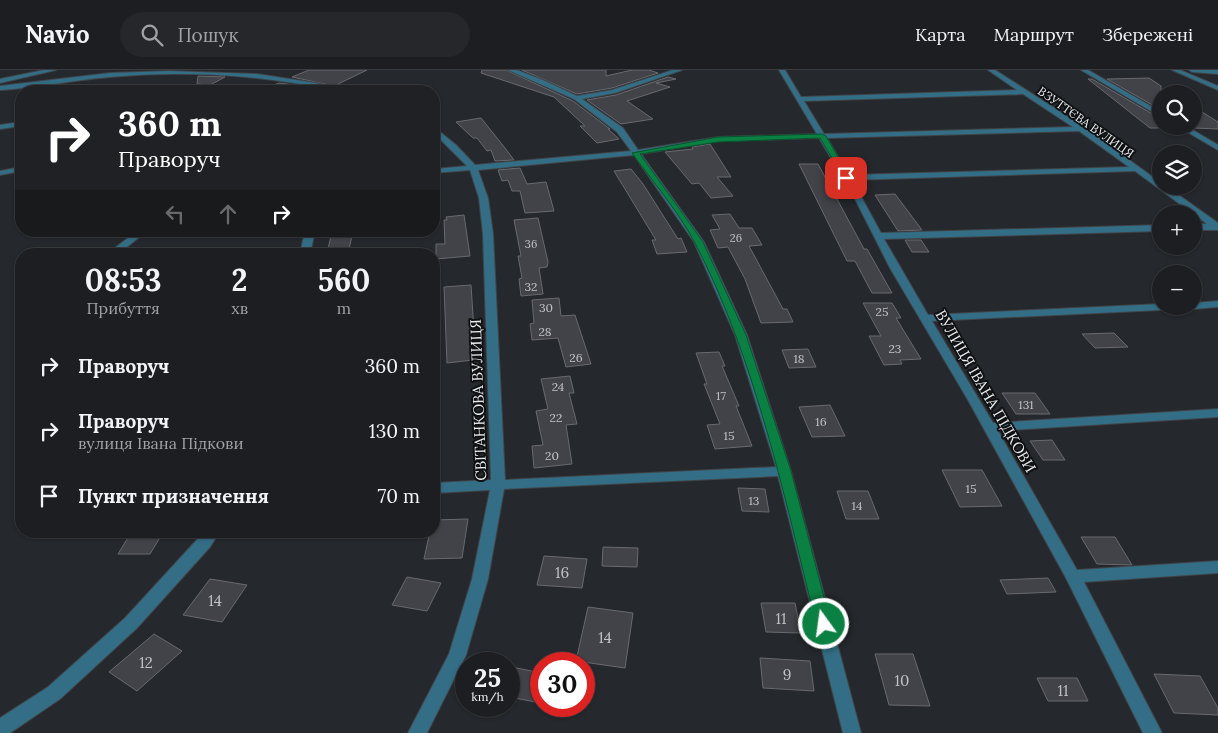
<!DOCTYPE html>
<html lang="uk">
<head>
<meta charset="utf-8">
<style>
	body { margin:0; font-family:Lora,serif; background:#25272a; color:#f1f3f6; height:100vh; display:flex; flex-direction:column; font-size:19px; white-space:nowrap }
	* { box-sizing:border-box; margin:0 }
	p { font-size:16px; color:#a0a2a5 }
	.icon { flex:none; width:28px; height:28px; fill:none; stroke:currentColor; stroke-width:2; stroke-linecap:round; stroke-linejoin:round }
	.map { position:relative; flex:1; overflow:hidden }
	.sheet { position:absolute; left:15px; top:178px; width:425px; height:290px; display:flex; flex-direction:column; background:#1c1e21; border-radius:20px; box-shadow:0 1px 4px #0004,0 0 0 1px #3a3c3f }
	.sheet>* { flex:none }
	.hud { position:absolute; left:15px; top:15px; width:425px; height:152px; border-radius:20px; box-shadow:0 1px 4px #0004,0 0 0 1px #3a3c3f; background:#202124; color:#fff; overflow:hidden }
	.fabs { position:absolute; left:1152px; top:15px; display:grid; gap:10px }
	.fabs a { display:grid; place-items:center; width:50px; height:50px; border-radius:50%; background:#1c1e21; box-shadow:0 1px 4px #0004,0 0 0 1px #3a3c3f; font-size:25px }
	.speed { position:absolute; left:455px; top:582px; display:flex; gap:10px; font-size:25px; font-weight:700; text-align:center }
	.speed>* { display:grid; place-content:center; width:65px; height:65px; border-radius:50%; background:#1c1e21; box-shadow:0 1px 4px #0004,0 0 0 1px #3a3c3f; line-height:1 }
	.speed small { font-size:12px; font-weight:400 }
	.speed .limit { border:8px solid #d22; background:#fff; color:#111 }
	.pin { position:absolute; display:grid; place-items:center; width:42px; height:42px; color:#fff; margin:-21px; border-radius:10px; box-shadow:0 2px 8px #0006 }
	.me { position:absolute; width:55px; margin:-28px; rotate:346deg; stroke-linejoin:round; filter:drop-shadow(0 0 4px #0008) }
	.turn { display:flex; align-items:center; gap:18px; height:105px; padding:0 20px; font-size:22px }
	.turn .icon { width:65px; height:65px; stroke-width:2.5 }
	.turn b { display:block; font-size:35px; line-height:42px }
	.lanes { display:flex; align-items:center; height:48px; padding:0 20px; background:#0003; justify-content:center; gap:25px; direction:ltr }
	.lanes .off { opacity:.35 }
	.eta { display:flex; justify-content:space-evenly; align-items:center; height:85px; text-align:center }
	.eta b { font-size:30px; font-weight:700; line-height:35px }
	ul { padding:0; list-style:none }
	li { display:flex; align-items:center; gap:15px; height:65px; padding:0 20px }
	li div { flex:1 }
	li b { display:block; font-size:19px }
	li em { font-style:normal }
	header { display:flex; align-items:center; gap:30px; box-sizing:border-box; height:70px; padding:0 25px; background:#1c1e21; border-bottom:1px solid #3a3c3f }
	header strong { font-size:24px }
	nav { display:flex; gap:28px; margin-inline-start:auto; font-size:18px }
	.search { width:350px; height:45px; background:#25272a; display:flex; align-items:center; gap:12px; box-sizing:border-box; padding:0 18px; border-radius:28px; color:#a0a2a5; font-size:19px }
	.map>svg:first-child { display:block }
</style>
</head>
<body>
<header>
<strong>Navio</strong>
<div class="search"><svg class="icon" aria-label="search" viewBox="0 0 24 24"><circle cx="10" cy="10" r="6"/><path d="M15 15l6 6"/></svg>Пошук</div>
<nav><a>Карта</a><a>Маршрут</a><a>Збережені</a></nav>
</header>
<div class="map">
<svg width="1218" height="663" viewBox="0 0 1218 663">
	<rect width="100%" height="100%" fill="#25282c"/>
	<path fill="#424348" stroke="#696a70" d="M309 0H367L334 16 292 7Z
		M482 0H506L573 31 610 59H608L619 69 597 73 580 56H585L554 27 481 3Z
		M522 0H606V6L632 0H649L658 3 612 18 577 24Z
		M198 6 224 7H225L210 15 197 14Z
		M668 7 676 9 656 13 670 17 627 31 653 49 621 54 587 30 616 25Z
		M1149 8 1161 16V40L1107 9Z
		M1088 9H1092L1161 49V58H1150Z
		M279 13 309 17 324 20 259 21Z
		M1194 37 1218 52V59L1194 58Z
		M481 48 505 78 514 90 495 91 491 80 487 81 477 68H473L456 52Z
		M710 74 731 107H717L733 126 711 128 699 113 692 114 665 82 693 79 692 77Z
		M799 94H818L864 179H867L892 223H872L855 191H847Z
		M520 98 527 114 546 112 554 141 525 143 520 121H512L508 110 502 111 498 100Z
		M631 99 643 114 678 169 681 168 687 182 657 184 652 170H656L614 101Z
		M895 124 922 160 898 161 875 125Z
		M730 144 739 158H752L762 175 749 176 783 239H787L793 252 761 253 745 209 728 177 718 178 710 160 720 159 712 145Z
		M464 145 470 186 436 189V174H445L444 150H447L446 147Z
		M538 148 548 192 547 197 539 198 543 224 521 226 519 209 522 208 518 186H521L514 150Z
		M332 161H353L348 184H327Z
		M905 170H921L929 182H912Z
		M471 215 474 260H470L473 290 447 293 444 217Z
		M559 228 561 246 575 245 591 294 566 297 558 268 532 270 530 254 534 253 532 230Z
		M863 233H892L901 248H896L921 289 900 290 902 294 884 295 869 266H881Z
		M1114 263 1128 277 1095 278 1082 264Z
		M808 279 816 297 789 298 782 280Z
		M719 282 725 296H722L739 336H736L752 376 715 379 707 355 720 354 704 314H707L696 283Z
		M570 306 574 323H569L577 354 566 355 572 394 534 398 532 376 543 375 536 341 548 339 541 309Z
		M1002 323H1035L1050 344H1016Z
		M830 335 845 366 812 367 799 337Z
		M1052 370 1065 390H1043L1030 371Z
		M942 400H982L1002 436 960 437Z
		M738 418 765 419 769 442 742 441Z
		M837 421H868L879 449H846Z
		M468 449 462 488 424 489 430 461H434V450Z
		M132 461H164L150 484H118Z
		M1081 467H1115L1132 495 1097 494Z
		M603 477 638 478 637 497 602 496Z
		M544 486 587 489 582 518 537 515Z
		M407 507 441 513 427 541 392 535Z
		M1048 508 1056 522 1007 524 1000 510Z
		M210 509 247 515 222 552 183 545Z
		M761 533H795L801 563 766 562Z
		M588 537 633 543 625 598 576 591Z
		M154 564 182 581 137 621 109 602Z
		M875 584H913L930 636 889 635Z
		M760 588 810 591 814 621 763 618Z
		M512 597 541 603V633L509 627V606Z
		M1154 604 1200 606 1218 638V645L1174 643Z
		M1037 608H1077L1088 631H1048Z"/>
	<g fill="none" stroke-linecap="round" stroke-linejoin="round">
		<g stroke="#414447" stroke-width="2">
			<path id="minor" d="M44 0H56L0 13V9Z
				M508 0H517L545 11 577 26 612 20 673 0H682L615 23 582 29 623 58 638 80 718 67 817 64 779 0H785L801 27 1017 20 988 0H995L1084 57 1161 113V116H1166L1218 153V160H1194V154H1207L1135 101 852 110 881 163 1161 155V161L884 169 928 245 1161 234V236H1186L1181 239 932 251 993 353 1218 339V347L998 361 1077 500 1218 491V503L1084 512 1162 663H1143L1066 508 968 330 890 198 854 127 819 68 718 71 641 84 704 172 747 265 791 401 861 663H843L778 406 504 419 488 509 466 585 427 663H408L449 584 472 509 490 420 434 423V413L491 410 483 164 479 128 470 100 434 103V99L467 96 434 63V57L456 75 475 95 631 81 617 62 574 29ZM1023 24 1073 57 824 64 804 31ZM1079 61 1129 97 849 105 827 68ZM634 85 694 172 735 265 776 397 505 410 493 164 488 128 478 100Z
				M1081 0H1088L1161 42V47Z
				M1172 0H1180L1218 16V20Z
				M1189 0H1218V4L1192 2Z
				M169 1 257 4 316 13 348 21H337C263 5 185 0 110 7 73 10 37 18 0 20V16L110 3Z
				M21 52V56L0 59V55Z
				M1177 56H1186L1218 75V80Z
				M21 97V101L0 105V101Z
				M137 161H147L118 184H107Z
				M305 161H315L310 184H300Z
				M1218 231V237L1194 239 1189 236H1194V233Z
				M205 461H220L210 477 137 558 60 629 10 663H0V648L48 617 125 548Z"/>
		</g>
		<use href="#minor" fill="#336e86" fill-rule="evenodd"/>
	</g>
	<path fill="#0b8043" stroke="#07532c" d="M822 64 826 66 850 108 849 109H844L820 68 718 72 640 84 703 172 746 265 791 401 831 554 829 558 824 560 818 558 816 554C785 428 755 288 695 173 678 141 653 112 632 83L718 67Z"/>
	<g text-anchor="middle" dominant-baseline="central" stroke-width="4" stroke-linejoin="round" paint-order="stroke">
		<g font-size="11" fill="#c1c2c6">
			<text x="736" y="168">26</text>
			<text x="531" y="174">36</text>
		</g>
		<g font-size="12" fill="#ebedf0" stroke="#0f1113">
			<text transform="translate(1086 52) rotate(35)">ВЗУТТЄВА ВУЛИЦЯ</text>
		</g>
		<g font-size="12" fill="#c1c2c6">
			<text x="531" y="216">32</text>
			<text x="546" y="237">30</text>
			<text x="882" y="241">25</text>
			<text x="545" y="261">28</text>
			<text x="895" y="278">23</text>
			<text x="576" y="287">26</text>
			<text x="799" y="288">18</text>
			<text x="558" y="316">24</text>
			<text x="721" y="325">17</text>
			<text x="1026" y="334">131</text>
			<text x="556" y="347">22</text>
			<text x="821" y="351">16</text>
			<text x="729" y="365">15</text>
			<text x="552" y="385">20</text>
			<text x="971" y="418">15</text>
			<text x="754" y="430">13</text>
			<text x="857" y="435">14</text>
		</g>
		<g font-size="15" fill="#ebedf0" stroke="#0f1113">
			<text transform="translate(986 321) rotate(60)">ВУЛИЦЯ ІВАНА ПІДКОВИ</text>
			<text transform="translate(478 330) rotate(-92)">СВІТАНКОВА ВУЛИЦЯ</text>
		</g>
		<g font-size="15" fill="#c1c2c6">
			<text x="562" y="502">16</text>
			<text x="215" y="530">14</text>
			<text x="781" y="548">11</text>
			<text x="605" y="567">14</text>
			<text x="146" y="592">12</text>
			<text x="787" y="604">9</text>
			<text x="902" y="610">10</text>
			<text x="1063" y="620">11</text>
		</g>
	</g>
</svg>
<div class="fabs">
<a><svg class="icon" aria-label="search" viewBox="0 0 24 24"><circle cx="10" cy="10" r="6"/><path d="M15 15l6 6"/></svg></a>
<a><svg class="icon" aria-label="layers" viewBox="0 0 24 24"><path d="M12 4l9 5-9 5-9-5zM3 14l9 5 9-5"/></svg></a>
<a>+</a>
<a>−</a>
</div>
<div class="speed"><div>25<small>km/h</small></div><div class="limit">30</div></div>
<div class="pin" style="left:846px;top:108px;background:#d93025"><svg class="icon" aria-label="arrive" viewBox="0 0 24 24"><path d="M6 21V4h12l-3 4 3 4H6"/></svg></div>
<svg class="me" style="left:824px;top:554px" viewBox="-20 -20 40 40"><circle r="17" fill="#0b8043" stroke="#fff" stroke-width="3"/><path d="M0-11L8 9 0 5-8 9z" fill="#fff"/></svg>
<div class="hud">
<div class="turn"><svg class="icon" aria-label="right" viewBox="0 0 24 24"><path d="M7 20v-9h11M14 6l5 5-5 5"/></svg><div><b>360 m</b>Праворуч</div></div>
<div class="lanes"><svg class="icon off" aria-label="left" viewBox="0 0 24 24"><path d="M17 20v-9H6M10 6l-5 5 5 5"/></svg><svg class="icon off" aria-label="ahead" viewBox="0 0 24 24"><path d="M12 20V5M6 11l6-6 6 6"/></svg><svg class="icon" aria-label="right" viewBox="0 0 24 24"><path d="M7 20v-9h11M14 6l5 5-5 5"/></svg></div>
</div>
<section class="sheet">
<div class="eta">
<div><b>08:53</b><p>Прибуття</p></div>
<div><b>2</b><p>хв</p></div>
<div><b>560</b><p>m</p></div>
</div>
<ul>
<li><svg class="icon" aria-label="right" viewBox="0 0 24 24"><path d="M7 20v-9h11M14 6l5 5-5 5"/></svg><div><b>Праворуч</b></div><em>360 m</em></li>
<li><svg class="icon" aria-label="right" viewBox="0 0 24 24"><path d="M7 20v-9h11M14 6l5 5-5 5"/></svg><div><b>Праворуч</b><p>вулиця Івана Підкови</p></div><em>130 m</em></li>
<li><svg class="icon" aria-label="arrive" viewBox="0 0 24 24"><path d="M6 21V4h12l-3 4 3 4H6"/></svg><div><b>Пункт призначення</b></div><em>70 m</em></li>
</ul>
</section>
</div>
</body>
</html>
